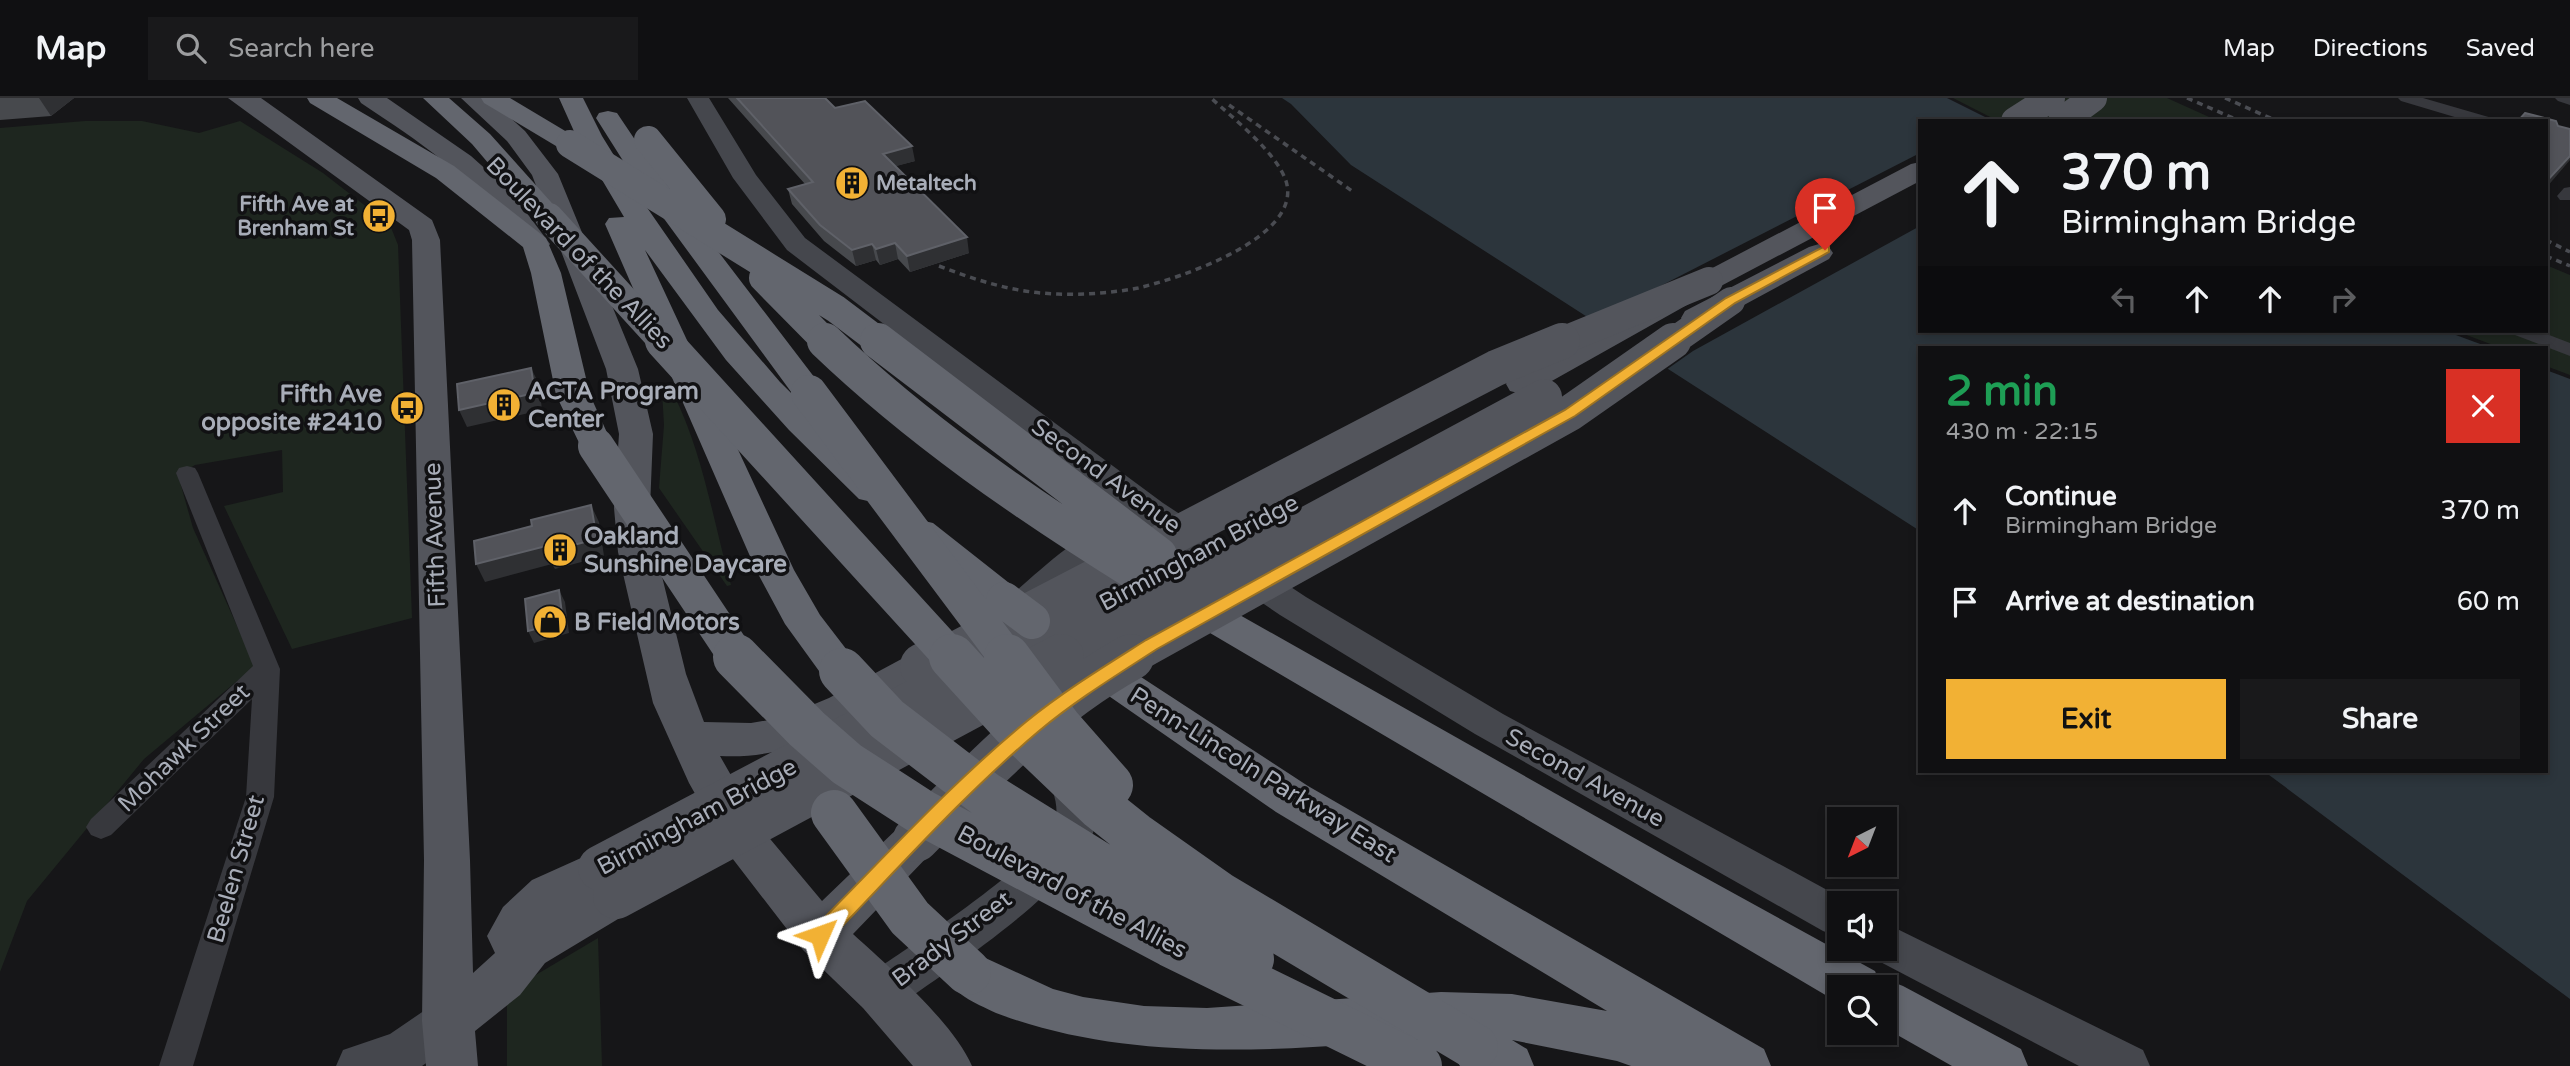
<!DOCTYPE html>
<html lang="en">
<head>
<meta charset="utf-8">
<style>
	body { margin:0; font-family:"Varela Round",sans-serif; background:#19191b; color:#f1f3f6; height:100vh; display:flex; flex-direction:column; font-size:26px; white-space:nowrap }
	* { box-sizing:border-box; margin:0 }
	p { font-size:23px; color:#9c9d9f }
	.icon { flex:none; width:38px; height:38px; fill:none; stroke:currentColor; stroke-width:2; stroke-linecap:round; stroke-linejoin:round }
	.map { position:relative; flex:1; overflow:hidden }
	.sheet { position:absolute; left:1918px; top:248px; width:630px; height:427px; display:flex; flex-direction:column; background:#101012; border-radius:0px; box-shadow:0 4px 10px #0003,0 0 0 2px #303032 }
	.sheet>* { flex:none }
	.top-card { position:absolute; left:1918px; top:21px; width:630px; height:214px; border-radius:0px; box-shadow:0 4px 10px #0003,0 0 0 2px #303032; background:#101012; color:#f1f3f6; overflow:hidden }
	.needle { width:46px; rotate:222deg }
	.controls { position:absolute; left:1827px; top:709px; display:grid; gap:14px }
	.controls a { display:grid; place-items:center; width:70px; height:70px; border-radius:0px; background:#101012; box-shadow:0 4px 10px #0003,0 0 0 2px #303032; font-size:35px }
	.pin { position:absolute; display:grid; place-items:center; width:60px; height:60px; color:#fff; margin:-72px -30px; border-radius:50% 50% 50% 0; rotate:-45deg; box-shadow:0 0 7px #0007 }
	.pin .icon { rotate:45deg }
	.me { position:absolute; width:77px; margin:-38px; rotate:47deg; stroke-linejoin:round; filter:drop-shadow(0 0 5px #0008) }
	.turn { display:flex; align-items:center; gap:24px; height:147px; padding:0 28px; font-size:32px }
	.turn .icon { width:91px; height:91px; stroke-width:2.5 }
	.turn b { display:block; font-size:49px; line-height:60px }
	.lanes { display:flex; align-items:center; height:66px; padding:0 28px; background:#0003; justify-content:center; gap:35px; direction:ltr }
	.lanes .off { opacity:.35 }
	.round { display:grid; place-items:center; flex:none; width:74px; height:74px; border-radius:0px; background:#19191b }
	.summary { display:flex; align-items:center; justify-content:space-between; height:119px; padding:0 28px }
	h1 { font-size:42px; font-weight:700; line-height:52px; color:#1e9e55 }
	.primary-button { display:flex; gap:14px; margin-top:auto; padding:14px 28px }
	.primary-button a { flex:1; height:80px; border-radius:0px; background:#f2b134; color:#111; font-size:28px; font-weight:700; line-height:80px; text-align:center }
	.primary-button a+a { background:#19191b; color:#f1f3f6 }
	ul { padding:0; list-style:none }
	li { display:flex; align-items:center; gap:21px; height:91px; padding:0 28px }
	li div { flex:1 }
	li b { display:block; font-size:26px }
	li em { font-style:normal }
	header { display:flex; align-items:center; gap:42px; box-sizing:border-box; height:98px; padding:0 35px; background:#101012; border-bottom:2px solid #303032 }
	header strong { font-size:33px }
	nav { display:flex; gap:38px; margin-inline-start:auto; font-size:24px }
	.search { width:490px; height:63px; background:#19191b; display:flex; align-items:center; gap:18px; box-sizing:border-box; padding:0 24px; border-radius:0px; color:#9c9d9f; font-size:26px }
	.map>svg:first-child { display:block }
</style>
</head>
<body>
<header>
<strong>Map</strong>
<div class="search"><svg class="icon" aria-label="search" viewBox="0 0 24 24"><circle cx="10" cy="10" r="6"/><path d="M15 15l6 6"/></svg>Search here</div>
<nav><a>Map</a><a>Directions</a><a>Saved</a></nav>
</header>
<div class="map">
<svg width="2570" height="968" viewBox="0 0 2570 968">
	<rect width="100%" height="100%" fill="#161618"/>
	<path fill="#1e261f" d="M1953 0H2167L2218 23H1998Z
		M85 23H142L199 35 240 23 323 75 390 127 398 147 412 520 292 551 224 408 283 394 282 352 195 367 178 377 193 430 255 568 144 661 27 803 0 874V30Z
		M2546 167 2570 177V277L2546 268V250H2501L2456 233H2546Z
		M662 293 673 295C703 355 713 422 731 487L727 488 659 390 664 327Z
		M598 840 602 968H507V894Z"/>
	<path fill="#2c353c" d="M1282 0H1947L1993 23H1920V233H2445L2491 250H1920V433L1351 67 1291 6Z
		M2546 272 2570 281V901L2265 674H2546Z"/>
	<path fill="#161618" d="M1920 55V128L1693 253 1666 272 1586 221 1635 201Z"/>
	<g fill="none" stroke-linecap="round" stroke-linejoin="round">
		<path fill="#37383d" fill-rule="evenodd" d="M2398 0H2423L2492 20 2494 23H2468L2401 3Z
			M2555 0H2570V7L2558 3Z
			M2570 89V102H2560L2557 98 2564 90Z
			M2512 233H2539L2570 245V258L2515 237Z
			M187 368 195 370 198 375 280 571 274 699 193 968H159L246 699 252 601 111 737 101 741 91 737 86 729 91 721 253 568 176 375 179 370Z"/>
		<path fill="#45474d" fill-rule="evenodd" d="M687 0H709L756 77 805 140 1163 405 1306 499 1503 616 1851 805H1839V839L1823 833 1475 636 1280 517 1139 421 787 152 733 80Z
			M1118 422 1130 425 1135 433 1130 441 1075 479 1027 524 1014 528 1001 524 996 515 1001 506C1032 480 1080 432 1118 422Z
			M1065 658 1079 663C1089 682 1100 702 1096 724 1086 785 947 872 897 909L881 915 865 909 858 894 865 879C903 853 1042 764 1055 725 1060 708 1052 689 1045 674L1051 663Z
			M1885 825 2143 952 2150 968H2079L1869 858 1866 850H1885Z
			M448 902 465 908 471 923 465 938 422 968H336L343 952 390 936 431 908Z"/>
		<path fill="#53555c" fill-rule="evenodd" d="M228 0H261L432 122 440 142 470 762 473 875 495 855 487 838 503 809 532 782 601 751 618 756 624 770 620 779 633 784 640 798 633 812 545 865 520 897 475 933 478 968H426L422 923 424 762 412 142 409 132Z
			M358 0H387L471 58 511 94 550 146 546 152 536 155 526 152C479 84 429 50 361 5Z
			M461 0H488L525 33 558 76 638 271 653 336 650 410 656 454 686 576 704 624 751 625 781 620 829 600 909 557 923 553 937 557 943 568 937 579C869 615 801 663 720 658L761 730 822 803 900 728 916 722 932 728 939 741 932 754 853 836C889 869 953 924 972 968H913L863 910 803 852 729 756 689 685 653 605 618 454 614 410 619 336 606 271 532 77 507 43Z
			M1920 64V83L1719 189 1534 293 1522 296 1510 293 1506 286 1510 279 1699 177 1911 66Z
			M1819 146 1829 149 1833 155 1829 161 1707 227 1696 229 1685 227 1681 220 1685 213 1809 149Z"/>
		<path fill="#63666e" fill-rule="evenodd" d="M307 0H337L454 68 546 140 561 175 590 297 613 348 608 355 596 359 584 355 556 297 531 175 523 149 436 80 310 5Z
			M423 0H449L490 36 559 113 563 119 559 125 549 127 539 125 472 46Z
			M481 0H510L577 40 559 0H583L602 38 639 98 718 212 780 284 890 393 885 401 872 404 859 401 789 332 726 262 645 152 794 472 820 517 863 573 857 584 842 588 827 584 785 526 756 472 605 126 609 120 624 119 582 48 579 51 570 54 561 51 484 5Z
			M608 13 617 15 652 67 821 288 825 295 821 302 809 305 797 302 632 77 596 20 599 15Z
			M920 422 933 425 1018 492 1024 502 1018 512 1004 515 990 512 907 443 901 434 907 425Z
			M1133 460 1146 464 1675 763 1875 873 1879 883 1885 881 1903 888 2021 951 2028 968H1952L1885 930V889H1839V905L1120 482 1114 473 1120 464Z
			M1081 544 1095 549 1308 688 1764 951 1771 968H1631L1617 963 1512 942 1527 951 1534 968H1460L1449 949 1453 941 1441 940C1293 951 1136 968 996 915 973 904 954 897 943 874L950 858 968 852 1053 891 1083 899 1144 908 1207 910 1441 894 1512 896 1607 913 1276 714 1067 569 1061 559 1067 549Z"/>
		<path stroke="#4a4c52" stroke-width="3.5" stroke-dasharray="6 5" stroke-linecap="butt" d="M2187 0 2240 23
			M2225 0 2277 23
			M1229 7 1355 95
			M2546 142 2570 154
			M2546 158 2570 168
			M939 168C978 183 1016 195 1058 196 1084 197 1112 195 1138 190 1177 181 1304 140 1286 83 1276 54 1233 20 1211 0"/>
		<path stroke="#53555c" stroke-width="28" d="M2015 23 2051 0
			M2062 23 2093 0
			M1557 245 1709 183
			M1671 245 1731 203"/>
		<path stroke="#53555c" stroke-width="36" d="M937 561 1496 270 1562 243
			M999 561 1114 500
			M1057 561 1544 299
			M1127 561 1570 315 1673 243"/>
		<path stroke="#53555c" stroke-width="46" d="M923 568 941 559
			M916 741C980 675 1049 604 1131 559
			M601 770 1002 559
			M616 798 1061 559"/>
		<path stroke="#63666e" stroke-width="28" d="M648 42 712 121
			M570 46 836 211 881 245
			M549 119 664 245
			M763 180 827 245"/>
		<path stroke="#63666e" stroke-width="36" d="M663 243 953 561
			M825 243C918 332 1024 405 1133 473
			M878 243 1159 457
			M809 295 1008 561
			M596 348 738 561
			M1004 502 1032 523"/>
		<path stroke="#63666e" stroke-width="46" d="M736 559 807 631 847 666 923 715 1170 846 1419 968
			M952 559 1013 626 1100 709 1135 737 1220 797 1475 949
			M1007 559 1059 629 1110 687
			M842 573 887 621 985 696 1251 861
			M834 715 910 820 968 874"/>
	</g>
	<path fill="#47494d" d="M0 0H74L51 18 0 22Z
		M728 0H825L835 10 915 63 895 68 969 155 910 174 898 161 880 167 876 162 856 168 824 143 792 106 788 91 805 86Z"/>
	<path fill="#2f3033" d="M39 0H74L51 18Z
		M912 48 915 63 886 71 883 56Z
		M2570 58V62L2546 90V84Z
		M967 139 969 155 910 174 907 158Z
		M895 145 898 161 880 167 876 151Z
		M872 146 876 162 856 168 852 152Z
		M531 270 539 286 542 312 467 329 459 312Z
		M591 407 599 424 604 458 555 471 552 466 485 484 476 466Z
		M559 492 565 504 569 535 534 545 528 533Z"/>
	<path fill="#525359" stroke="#5f6168" stroke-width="2" d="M737 0H825L835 10 865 3 912 48 883 56 967 139 907 158 895 145 876 151 872 146 852 152 820 127 788 91 813 84Z
		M2525 15 2556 23 2558 28 2570 31V58L2546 84V23H2518Z
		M531 270 535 295 459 312 457 286Z
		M591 407 597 441 546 454V448L476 466 474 443 532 428 531 422Z
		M559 492 563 524 528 533 525 501Z"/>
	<path fill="#f2b134" stroke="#9d7322" stroke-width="2" d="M1825 148 1829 149V154L1735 205 1575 318 1157 551C1117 577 1076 602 1039 633 963 697 896 773 827 844L820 846 813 844 810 837 813 831C883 761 950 686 1027 623 1064 593 1105 568 1146 542L1565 312 1726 200Z"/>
	<defs>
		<g id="building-disc" transform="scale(1.75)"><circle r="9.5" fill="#f2b134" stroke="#111113"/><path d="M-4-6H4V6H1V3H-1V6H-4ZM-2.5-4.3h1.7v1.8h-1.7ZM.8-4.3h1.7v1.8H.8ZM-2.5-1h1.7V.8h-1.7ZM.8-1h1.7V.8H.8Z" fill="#111"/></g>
		<g id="bus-disc" transform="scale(1.75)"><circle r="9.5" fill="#f2b134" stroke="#111113"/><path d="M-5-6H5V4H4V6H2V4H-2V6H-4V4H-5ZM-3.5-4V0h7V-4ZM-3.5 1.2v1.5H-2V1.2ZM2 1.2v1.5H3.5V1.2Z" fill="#111"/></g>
		<g id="shop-disc" transform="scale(1.75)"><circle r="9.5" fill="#f2b134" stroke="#111113"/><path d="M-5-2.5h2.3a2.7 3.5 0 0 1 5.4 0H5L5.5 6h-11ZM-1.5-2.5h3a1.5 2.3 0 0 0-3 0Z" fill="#111"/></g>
	</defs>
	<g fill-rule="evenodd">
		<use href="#building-disc" x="852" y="85"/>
		<use href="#bus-disc" x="379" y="118"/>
		<use href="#building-disc" x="504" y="307"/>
		<use href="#bus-disc" x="407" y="310"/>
		<use href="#building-disc" x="560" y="452"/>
		<use href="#shop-disc" x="550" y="524"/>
	</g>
	<g text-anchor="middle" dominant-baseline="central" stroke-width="7" stroke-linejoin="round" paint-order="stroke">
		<g font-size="21" font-weight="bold" fill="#a8adb8" stroke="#111113" text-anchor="start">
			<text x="876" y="85">Metaltech</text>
			<text x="354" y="106" text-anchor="end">Fifth Ave at<tspan x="354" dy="24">Brenham St</tspan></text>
		</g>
		<g font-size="24" fill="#a8adb8" stroke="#111113">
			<text transform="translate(579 155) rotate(46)">Boulevard of the Allies</text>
			<text transform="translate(1106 378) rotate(36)">Second Avenue</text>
			<text transform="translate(435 437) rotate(-92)">Fifth Avenue</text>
			<text transform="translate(1199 455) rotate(-28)">Birmingham Bridge</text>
			<text transform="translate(184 650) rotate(-44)">Mohawk Street</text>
			<text transform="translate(1263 677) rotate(32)">Penn-Lincoln Parkway East</text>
			<text transform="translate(1585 680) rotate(29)">Second Avenue</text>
			<text transform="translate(697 719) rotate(-28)">Birmingham Bridge</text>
			<text transform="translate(236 771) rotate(-74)">Beelen Street</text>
			<text transform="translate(1072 794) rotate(28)">Boulevard of the Allies</text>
			<text transform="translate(952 841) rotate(-37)">Brady Street</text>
		</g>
		<g font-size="24" font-weight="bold" fill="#a8adb8" stroke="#111113" text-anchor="start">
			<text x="528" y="293">ACTA Program<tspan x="528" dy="28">Center</tspan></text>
			<text x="382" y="296" text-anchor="end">Fifth Ave<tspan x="382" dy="28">opposite #2410</tspan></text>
			<text x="584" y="438">Oakland<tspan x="584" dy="28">Sunshine Daycare</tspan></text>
			<text x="574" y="524">B Field Motors</text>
		</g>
	</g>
</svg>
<div class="controls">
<a><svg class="needle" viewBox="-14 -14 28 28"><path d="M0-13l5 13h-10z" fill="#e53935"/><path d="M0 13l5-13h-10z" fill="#9c9d9f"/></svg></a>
<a><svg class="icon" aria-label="sound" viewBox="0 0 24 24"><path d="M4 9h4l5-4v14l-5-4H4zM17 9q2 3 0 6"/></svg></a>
<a><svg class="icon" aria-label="search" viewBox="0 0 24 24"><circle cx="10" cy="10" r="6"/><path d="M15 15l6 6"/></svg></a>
</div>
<div class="pin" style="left:1825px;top:152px;background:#d93025"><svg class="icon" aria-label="arrive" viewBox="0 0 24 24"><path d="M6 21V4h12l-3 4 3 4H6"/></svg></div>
<svg class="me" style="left:820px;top:837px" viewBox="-20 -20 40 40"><path d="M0-17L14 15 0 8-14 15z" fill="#f2b134" stroke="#fff" stroke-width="4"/></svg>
<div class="top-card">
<div class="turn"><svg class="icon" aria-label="ahead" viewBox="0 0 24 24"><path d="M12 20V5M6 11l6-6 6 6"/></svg><div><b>370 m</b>Birmingham Bridge</div></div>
<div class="lanes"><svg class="icon off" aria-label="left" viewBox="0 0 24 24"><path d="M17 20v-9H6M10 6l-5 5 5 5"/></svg><svg class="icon" aria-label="ahead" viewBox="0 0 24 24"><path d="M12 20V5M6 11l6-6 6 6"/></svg><svg class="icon" aria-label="ahead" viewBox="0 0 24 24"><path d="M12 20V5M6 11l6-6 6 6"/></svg><svg class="icon off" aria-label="right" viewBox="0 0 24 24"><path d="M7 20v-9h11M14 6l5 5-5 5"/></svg></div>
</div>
<section class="sheet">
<div class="summary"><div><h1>2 min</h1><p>430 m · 22:15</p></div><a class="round" style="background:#d93025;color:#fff"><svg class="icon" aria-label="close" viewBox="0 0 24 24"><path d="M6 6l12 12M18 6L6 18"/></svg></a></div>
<ul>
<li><svg class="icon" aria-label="ahead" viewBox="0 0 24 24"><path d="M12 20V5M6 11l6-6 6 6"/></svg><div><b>Continue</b><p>Birmingham Bridge</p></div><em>370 m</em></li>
<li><svg class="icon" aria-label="arrive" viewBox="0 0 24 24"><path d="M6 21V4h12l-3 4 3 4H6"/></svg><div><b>Arrive at destination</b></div><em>60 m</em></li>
</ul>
<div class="primary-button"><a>Exit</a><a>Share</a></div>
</section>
</div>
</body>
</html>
